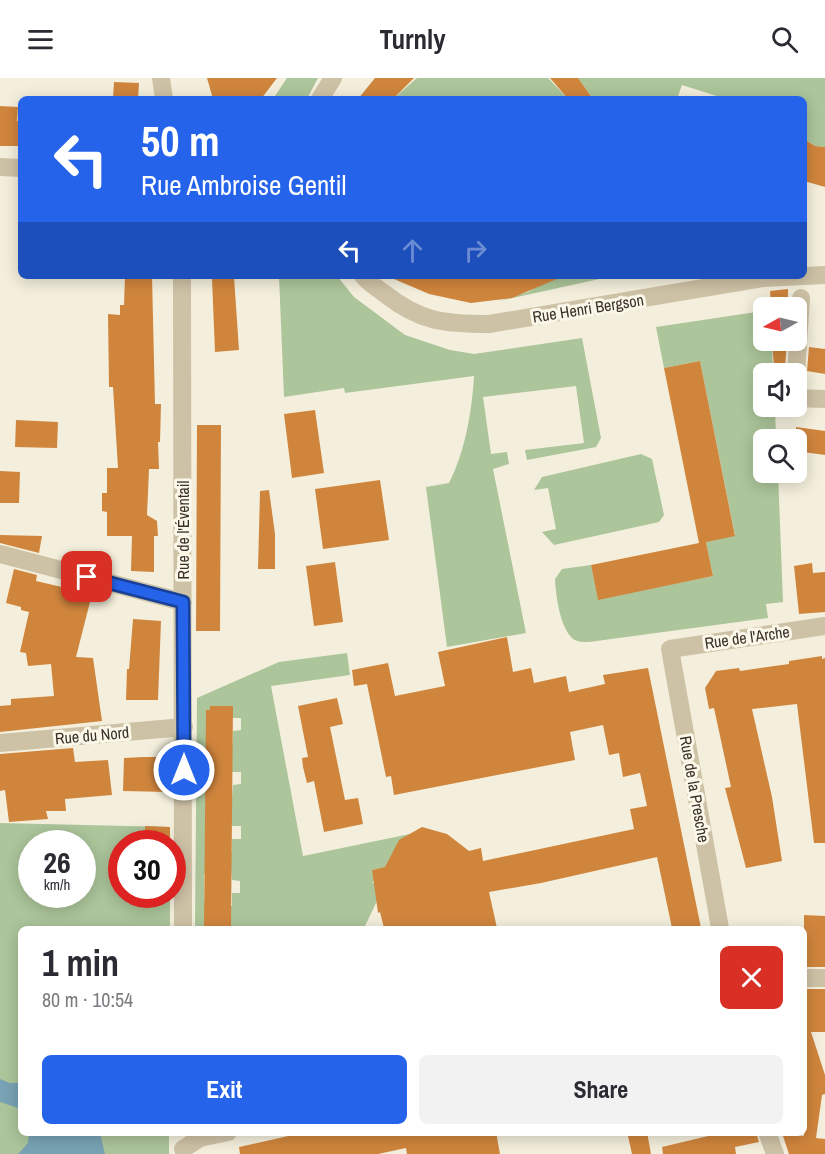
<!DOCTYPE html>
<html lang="en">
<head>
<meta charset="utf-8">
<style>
	body { margin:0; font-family:"Archivo Narrow",sans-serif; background:#f2f2f3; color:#2b2b33; height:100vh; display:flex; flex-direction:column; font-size:22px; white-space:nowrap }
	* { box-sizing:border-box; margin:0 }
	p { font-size:20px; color:#7c7c81 }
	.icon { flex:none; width:33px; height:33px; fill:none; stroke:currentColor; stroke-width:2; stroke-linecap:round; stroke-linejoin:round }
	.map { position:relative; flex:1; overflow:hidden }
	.panel { position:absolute; left:18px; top:848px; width:789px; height:210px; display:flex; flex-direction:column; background:#fff; border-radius:9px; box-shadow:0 3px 15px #0003 }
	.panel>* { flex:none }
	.top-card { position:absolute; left:18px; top:18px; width:789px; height:183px; border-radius:9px; box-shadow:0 3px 15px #0003; background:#2563eb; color:#fff; overflow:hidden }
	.needle { width:39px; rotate:262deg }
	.tools { position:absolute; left:753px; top:219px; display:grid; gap:12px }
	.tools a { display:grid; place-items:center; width:54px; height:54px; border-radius:9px; background:#fff; box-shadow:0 3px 15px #0003; font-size:30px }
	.speed { position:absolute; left:18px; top:752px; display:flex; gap:12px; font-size:30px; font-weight:700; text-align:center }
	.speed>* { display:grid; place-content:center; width:78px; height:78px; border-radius:50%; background:#fff; box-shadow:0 3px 15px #0003; line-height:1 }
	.speed small { font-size:15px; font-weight:400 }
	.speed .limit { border:9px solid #d22; background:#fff; color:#111 }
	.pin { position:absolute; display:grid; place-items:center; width:51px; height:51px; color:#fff; margin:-26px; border-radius:12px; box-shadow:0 3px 9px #0006 }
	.me { position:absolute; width:66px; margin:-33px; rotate:0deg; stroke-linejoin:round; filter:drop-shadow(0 0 4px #0008) }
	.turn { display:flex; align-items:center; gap:21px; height:126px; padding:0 24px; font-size:27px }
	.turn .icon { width:78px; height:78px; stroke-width:2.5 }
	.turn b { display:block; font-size:42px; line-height:51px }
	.lanes { display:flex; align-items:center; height:57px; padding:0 24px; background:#0003; justify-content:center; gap:30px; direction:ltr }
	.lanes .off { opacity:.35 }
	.round { display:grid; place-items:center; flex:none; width:63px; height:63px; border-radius:9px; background:#f2f2f3 }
	.headline { display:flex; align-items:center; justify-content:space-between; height:102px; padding:0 24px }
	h1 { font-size:36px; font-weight:700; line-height:45px }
	.action { display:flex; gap:12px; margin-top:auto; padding:12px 24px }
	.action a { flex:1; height:69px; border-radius:9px; background:#2563eb; color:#fff; font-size:24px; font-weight:700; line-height:69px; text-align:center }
	.action a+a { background:#f2f2f3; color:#2b2b33 }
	header { display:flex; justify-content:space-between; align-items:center; height:78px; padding:0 24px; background:#fff; font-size:27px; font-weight:700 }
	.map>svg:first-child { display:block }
</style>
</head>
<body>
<header><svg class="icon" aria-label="menu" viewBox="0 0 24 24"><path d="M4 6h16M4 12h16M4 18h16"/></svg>Turnly<svg class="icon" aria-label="search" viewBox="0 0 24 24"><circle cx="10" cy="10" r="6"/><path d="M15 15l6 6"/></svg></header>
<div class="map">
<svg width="825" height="1076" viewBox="0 0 825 1076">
	<rect width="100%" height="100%" fill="#f4efdc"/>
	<path fill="#acc59a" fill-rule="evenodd" d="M287 0H318L307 21H273Z
		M417 0H548L568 21H393Z
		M578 0H825V69L815 68 806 62 804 65V21H726L682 7 677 21H593Z
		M279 198H337L354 219 405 257 450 272 474 276 582 260 601 360 596 369 527 382 525 372 584 365 576 308 483 319 491 376 507 374 509 386 493 391 526 555 447 569 426 409 449 405C465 374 472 333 474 298L345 315 344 310 284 319Z
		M557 198H613L499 223 528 214Z
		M763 233 764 262 772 263 773 295 764 296V328L775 329 776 361 764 362V394L778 395 783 524 766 526 768 540 589 564C583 564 575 564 571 559 559 545 556 517 555 501L562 491 591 487 598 521 713 498 706 464 735 457 700 283 664 290 656 249Z
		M641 376 652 381 664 437 659 444 554 467 542 454 556 451 548 410 534 412 542 399Z
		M347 575 350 597 271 608 303 778 410 756 396 787 372 792 374 803 372 805H374L378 821 365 848 360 850H231V844L209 843 204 850H195L197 620 279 584ZM210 628H232V640H241V652L233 653V665L206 660V632H210ZM232 681V694H241V706L233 707 232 719H210L205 714V686ZM210 736H232V748H241V761H232V774H210L205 769V741ZM231 790 232 802 240 803V815H232V828H209L204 823V796Z
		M0 745 170 749V765H122V816H170V850H21V1054L169 1055V1076H0ZM32 765H82V816H32Z"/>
	<path fill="#78a3b4" d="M0 1001 10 1005H21V1031L0 1024Z
		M29 1055H100L105 1076H18L28 1065Z"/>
	<path fill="#d0853d" d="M207 0H277L261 21H213Z
		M375 0H414L393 21H358Z
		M550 0H578L593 21H568Z
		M114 4 139 5 138 21H113Z
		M0 28 18 29 17 43H21V68H0Z
		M804 61 815 68 825 69V109L804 103Z
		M125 198H152L155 326H161L160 364H158L159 391H149L148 415 147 437 157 443 158 458H154V494L131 493 132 458H107V434L102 433V415H107V390H118L113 309H109L108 236 120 237V227H124Z
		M387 198H564L512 220 471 225 429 216Z
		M234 199 239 272 215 274 212 201Z
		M788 211V230H771L770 213Z
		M772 262H787L785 290 774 289Z
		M809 269 825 271V296L807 293Z
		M700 283 735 458 702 465 706 464 713 498 598 522 591 487 699 465 664 290Z
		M315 332 324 395 292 400 284 336Z
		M16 342 58 344 57 370 15 369Z
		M197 347H221L220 553H196Z
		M796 349 825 353V377L796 373Z
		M0 393 20 394 19 425H0Z
		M380 402 389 462 323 471 315 411Z
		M269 412 275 456V491H258L260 413Z
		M0 457 42 458 39 475 0 465Z
		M335 484 343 544 314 548 306 488Z
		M812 485 813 495 825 494V534L799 536 794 488Z
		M14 491 37 497 36 503 92 516 76 579 93 580 102 643 0 654V628L11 627V621L54 618 51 586 28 588 26 575 20 574 29 534 21 532V529L6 525Z
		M133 541 161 543 158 622H126L127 591H129Z
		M507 559 513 594 531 590 534 605 566 598 569 614 605 606 603 597 648 590 701 850H672L657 779 541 805 489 814 497 850H384L380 834 378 835 372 792 385 789 399 762 422 749 447 756 469 773 481 770 483 783 634 751 630 731 647 728 640 695 623 699 619 675 609 677 603 647 570 654 575 682 394 717 391 698 386 699 367 606 354 608 352 592 388 585 395 618 445 608 438 574Z
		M822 578V581L825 580V765H814L797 626 752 631 772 719 782 783 746 790 725 710 731 709 714 630 709 631 705 610 716 593 739 590 740 593 789 586V583Z
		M337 620 343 646 330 649 345 722 358 720 363 746 324 754 314 703 307 705 303 689 302 680 308 679 298 628Z
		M210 628H233L231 850H204L206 632H210Z
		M73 670 75 684 108 682 112 717 65 721 66 733H46L48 741 9 744 5 712 0 713V676Z
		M143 679H169L168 714 123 713 124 680Z
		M145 748 170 749V765H145Z
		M804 837 825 838V889H804Z
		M804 911H825V954H811L825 997V1016L822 1017 816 1060 825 1061V1076H789L782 1055 804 1058Z
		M306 1054H496L500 1076H407L406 1070 378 1076H240L239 1069Z
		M647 1054 651 1076H632L628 1058Z
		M725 1054H756L759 1064 735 1069 736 1076H663L662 1069Z"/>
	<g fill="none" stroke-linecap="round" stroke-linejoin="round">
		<path stroke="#cec2a6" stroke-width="18" d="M161 0 164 21
			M320 21 333 0
			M0 89 21 90
			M182 198 183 850
			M363 198C369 205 377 210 385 216 421 244 444 246 489 246L763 200 825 197
			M796 296 801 220
			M796 320 825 321
			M0 476 183 524
			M0 665 184 649
			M720 850 670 571 825 548
			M804 900H825
			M767 1054 775 1076
			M183 1071 200 1060 228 1054"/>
	</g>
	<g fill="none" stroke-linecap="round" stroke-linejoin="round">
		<g stroke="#184099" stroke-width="15">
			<path id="route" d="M87 499 183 524 184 692"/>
		</g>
		<use href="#route" stroke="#2563eb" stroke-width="10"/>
	</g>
	<g text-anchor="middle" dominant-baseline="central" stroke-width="6" stroke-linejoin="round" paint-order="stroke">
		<g font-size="16" fill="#393128" stroke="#fbf7e9">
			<text transform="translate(588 230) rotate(-9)">Rue Henri Bergson</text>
			<text transform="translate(183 452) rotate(-90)">Rue de l'Éventail</text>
			<text transform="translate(747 559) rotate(-8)">Rue de l'Arche</text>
			<text transform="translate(92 657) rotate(-5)">Rue du Nord</text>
			<text transform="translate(695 711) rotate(80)">Rue de la Presche</text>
		</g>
	</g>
</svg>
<div class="tools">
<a><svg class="needle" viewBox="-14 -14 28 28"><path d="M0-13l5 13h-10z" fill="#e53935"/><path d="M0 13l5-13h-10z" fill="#7c7c81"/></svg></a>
<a><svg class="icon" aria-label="sound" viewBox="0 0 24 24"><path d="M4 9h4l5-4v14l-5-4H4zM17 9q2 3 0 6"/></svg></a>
<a><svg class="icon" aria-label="search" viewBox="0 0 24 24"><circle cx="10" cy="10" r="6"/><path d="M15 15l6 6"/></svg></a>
</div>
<div class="speed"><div>26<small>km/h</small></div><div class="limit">30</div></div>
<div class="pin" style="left:87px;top:499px;background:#d93025"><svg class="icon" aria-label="arrive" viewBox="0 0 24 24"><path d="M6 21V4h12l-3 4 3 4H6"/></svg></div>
<svg class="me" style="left:184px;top:692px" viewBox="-20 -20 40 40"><circle r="17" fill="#2563eb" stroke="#fff" stroke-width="3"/><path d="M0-11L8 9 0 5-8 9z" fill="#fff"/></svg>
<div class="top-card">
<div class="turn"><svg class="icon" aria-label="left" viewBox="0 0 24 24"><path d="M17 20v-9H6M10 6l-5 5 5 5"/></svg><div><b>50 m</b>Rue Ambroise Gentil</div></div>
<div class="lanes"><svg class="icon" aria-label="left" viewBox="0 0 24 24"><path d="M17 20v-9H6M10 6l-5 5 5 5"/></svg><svg class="icon off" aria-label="ahead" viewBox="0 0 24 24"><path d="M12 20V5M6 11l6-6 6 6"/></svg><svg class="icon off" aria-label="right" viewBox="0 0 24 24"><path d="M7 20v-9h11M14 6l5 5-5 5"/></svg></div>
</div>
<section class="panel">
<div class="headline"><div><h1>1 min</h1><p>80 m · 10:54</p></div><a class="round" style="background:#d93025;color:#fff"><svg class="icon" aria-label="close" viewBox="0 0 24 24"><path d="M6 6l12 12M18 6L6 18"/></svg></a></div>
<div class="action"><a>Exit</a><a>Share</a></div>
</section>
</div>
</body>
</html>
